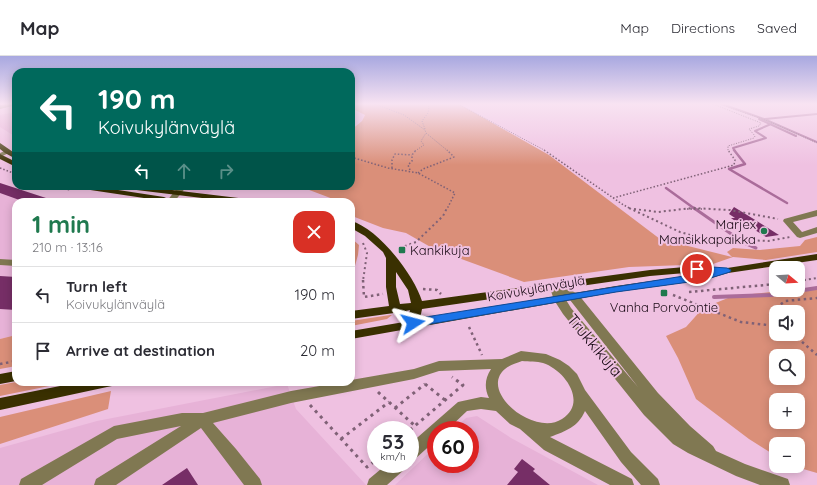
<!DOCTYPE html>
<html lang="en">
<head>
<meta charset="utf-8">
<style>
	body { margin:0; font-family:Quicksand,sans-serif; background:#f2f2f3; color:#2b2b33; height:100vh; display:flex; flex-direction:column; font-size:15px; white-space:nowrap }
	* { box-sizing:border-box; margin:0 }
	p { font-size:13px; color:#7c7c81 }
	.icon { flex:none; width:22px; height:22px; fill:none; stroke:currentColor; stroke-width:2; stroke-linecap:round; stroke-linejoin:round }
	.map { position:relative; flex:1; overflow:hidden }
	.side { position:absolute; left:12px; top:142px; width:343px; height:188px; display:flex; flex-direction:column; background:#fff; border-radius:12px; box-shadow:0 2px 10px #0003 }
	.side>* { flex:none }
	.banner { position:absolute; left:12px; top:12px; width:343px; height:122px; border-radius:12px; box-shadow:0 2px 10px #0003; background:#00695c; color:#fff; overflow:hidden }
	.needle { width:26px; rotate:108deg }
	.controls { position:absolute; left:769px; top:205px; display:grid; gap:8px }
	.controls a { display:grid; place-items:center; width:36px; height:36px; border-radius:8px; background:#fff; box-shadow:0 2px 10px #0003; font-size:20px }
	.speed { position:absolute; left:367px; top:365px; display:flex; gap:8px; font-size:20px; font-weight:700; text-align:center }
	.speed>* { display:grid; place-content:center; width:52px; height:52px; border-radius:50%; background:#fff; box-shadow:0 2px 10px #0003; line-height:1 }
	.speed small { font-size:10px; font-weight:400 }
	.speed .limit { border:6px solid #d22; background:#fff; color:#111 }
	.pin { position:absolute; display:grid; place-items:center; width:34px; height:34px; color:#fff; margin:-17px; border:2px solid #fff; border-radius:50%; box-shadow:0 1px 4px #0007 }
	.me { position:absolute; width:44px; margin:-22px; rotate:81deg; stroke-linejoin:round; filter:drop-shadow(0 0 3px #0008) }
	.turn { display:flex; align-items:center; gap:14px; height:84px; padding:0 20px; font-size:18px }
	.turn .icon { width:52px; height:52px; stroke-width:2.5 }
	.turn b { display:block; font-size:28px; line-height:34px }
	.lanes { display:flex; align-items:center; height:38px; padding:0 20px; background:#0003; justify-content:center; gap:20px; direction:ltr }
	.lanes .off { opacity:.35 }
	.round { display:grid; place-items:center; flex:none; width:42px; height:42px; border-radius:12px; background:#f2f2f3 }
	.headline { display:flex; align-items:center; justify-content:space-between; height:68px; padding:0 20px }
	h1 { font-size:24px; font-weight:700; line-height:30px; color:#1f794e }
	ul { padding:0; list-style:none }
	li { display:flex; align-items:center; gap:12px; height:56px; padding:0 20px; border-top:1px solid #e1e1e2 }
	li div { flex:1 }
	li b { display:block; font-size:15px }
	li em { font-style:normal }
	header { display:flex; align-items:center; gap:24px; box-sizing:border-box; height:56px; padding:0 20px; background:#fff; border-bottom:1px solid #e1e1e2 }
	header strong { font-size:19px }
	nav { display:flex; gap:22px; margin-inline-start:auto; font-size:14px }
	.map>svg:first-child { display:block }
</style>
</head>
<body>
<header>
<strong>Map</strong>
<nav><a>Map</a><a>Directions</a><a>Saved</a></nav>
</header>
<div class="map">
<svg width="817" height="429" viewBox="0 0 817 429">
	<rect width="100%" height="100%" fill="#efc1e1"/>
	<path fill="#e7b2d7" d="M351 52 365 59 362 65 351 74Z
		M16 56V81L0 71V59Z
		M0 127 59 146H16V279L0 283Z
		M280 130 277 134 215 133 207 138 164 131Z
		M287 328 296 353 366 429H0V392L97 365Z
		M477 360 511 382 598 429H395L436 390V408H470V374H453L466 362Z"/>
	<path fill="#da8f79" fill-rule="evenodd" d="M351 48H459L549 99 660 183 732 201 727 196 733 192 760 194 800 190 805 184 817 181V196L766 204 733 201 713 208 629 211 524 226 434 193 406 177 383 172 352 160 351 146H341L304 132 305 130H351V74L362 65 365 59 351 52Z
		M351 182 359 189 358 199 353 217 351 216Z
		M817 231V417L793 410H798V388H776V400L749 383 696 343 678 302 666 280 686 271 703 252 733 240ZM776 256H798V278H776ZM776 300H798V322H776ZM776 344H798V366H776Z
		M390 259H392L387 263 351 270V265Z
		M16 279V310L0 313V283Z
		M16 326H69L0 340V329Z
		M111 335 108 353 0 388V361Z"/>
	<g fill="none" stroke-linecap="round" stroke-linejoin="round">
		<path stroke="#aa6c9a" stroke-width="2" d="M722 48 764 63 817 86
			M759 63 796 80
			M765 63 817 58
			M735 95 733 92 766 82 755 75 771 68"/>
		<path stroke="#aa6c9a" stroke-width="2.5" d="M734 94 745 108 729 113 787 147
			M666 132 695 153"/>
		<path stroke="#aa6c9a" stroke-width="3" d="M694 152 737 182
			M742 186 756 192"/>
		<path stroke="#aa6c9a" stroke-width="4" d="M714 241 771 239 817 232"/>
	</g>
	<path fill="#762e66" d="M0 127 52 144V146H25L0 137Z
		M734 151 752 162 779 179 766 181 747 169 742 170 731 162H735L729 158Z
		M0 220 16 221V254L0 253Z
		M522 403 535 413 533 415 550 429H507L518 416 514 413Z
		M187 412 198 429H162Z"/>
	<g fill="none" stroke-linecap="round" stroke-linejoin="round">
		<path stroke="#7f6176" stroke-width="1" stroke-dasharray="1 1.5" stroke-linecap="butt" d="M375 48 404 59 425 74 426 77 448 95
			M458 48 546 95
			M713 48 761 67 759 70 749 73 755 80 754 82 728 90V95
			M719 48 768 65 817 87
			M425 73 422 65 428 57 429 51 426 48
			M415 95 424 89 421 85 426 77"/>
		<path stroke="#7f6176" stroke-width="1.5" stroke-dasharray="1.5 2" stroke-linecap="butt" d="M544 94 622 148 631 153
			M351 101 388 112 418 117 455 137 447 153
			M0 112 16 118
			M392 112V104L395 98 412 99
			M410 114 408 109 412 105V99L416 94
			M418 117 423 113 454 101 447 94
			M47 130 71 134
			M613 142 734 109 735 104 728 94
			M687 153H702"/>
		<path stroke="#7f6176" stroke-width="2" stroke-dasharray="2 3" stroke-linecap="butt" d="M629 152 680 176 701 182 768 185 790 181
			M634 153 658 156 692 152 730 154 778 163
			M363 187 367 197 363 225
			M400 192 416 186 443 160 447 152
			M799 225 817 222"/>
		<path stroke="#7f6176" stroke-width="2.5" stroke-dasharray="2.5 3.5" stroke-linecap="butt" d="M363 224 364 241 383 238
			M798 225 805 224
			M423 233 437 234 441 238
			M689 236 776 228
			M673 239 741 266 776 270
			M776 263 769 257 785 245 817 242
			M469 271 482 299
			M793 278 817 299
			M0 308 16 305"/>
		<path stroke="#7f6176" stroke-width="3" stroke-dasharray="3 4.5" stroke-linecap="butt" d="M425 328 445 344
			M378 336 415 370
			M310 349 367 411 376 404
			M395 352 425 328
			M410 374 463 329 452 321
			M341 383 389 346"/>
		<path fill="#807852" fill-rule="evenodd" d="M5 48H16V49L0 53V49Z
			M7 94 9 95V97L0 101V97Z
			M179 130H187L174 146H166Z
			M817 154V160L793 166 802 176 817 171V177L800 182 797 181 783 165 784 163Z
			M0 203 16 204V210L0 209Z
			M554 226 578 238 658 337 690 370 713 390 716 395 745 408 788 423 790 429H760L736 420 688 397 673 388 644 359 563 258 554 244 549 229ZM563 239 570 244 638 331 571 252Z
			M521 295 546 298 560 304 569 310 577 318 585 334 631 396 658 423 660 429H641L621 406 585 355C578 371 566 375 550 381L632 423 634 429H610L544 394 520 373 510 368 496 355 481 353 467 355 447 374H436V384L415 403 410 405V388L458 346 481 341 489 342C484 332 485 322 491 313L439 315 414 323 291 347 213 367 236 393 260 423 262 429H244L201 372 116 429H94L96 423 181 370 117 383 42 429H19L21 423 114 370 182 357H203L291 335 342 326H351V324L414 313 439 305 502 303ZM522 305C529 306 537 305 543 307 565 314 588 347 562 363 535 381 478 336 505 313 509 309 517 307 522 305Z
			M387 408H407L405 413 387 429H367L369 423Z"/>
		<path fill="#3a3001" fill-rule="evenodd" d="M0 87 16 98V103L5 97 0 93Z
			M0 98 16 106V111L0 103Z
			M73 130H92L164 141 168 143 164 145 77 132Z
			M116 130H139L255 144 259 146H235L120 132Z
			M351 165C378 172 414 219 422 245L650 214 697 210 721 213 817 198V204L728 217 704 224 616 236 351 283V275L404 266 394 257 351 263V255L389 250 386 231V202L383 196 365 180 351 172ZM396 216 408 234 411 247 400 248 396 231ZM697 216 708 217 616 230 420 263 422 253 650 220ZM410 254 409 258 406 255Z
			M16 315V325L0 328V318Z
			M80 326H114L112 330 107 331 0 354V342Z"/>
	</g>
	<linearGradient id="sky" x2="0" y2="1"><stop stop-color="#a8a8e0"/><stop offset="0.44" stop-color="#f8e3f2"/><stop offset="1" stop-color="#f8e3f2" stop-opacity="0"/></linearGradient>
	<rect width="817" height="109" fill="url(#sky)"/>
	<path fill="#1a73e8" stroke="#114b97" d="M697 210 727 212 731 214 730 216 704 224 616 236 413 271 408 267 413 263 709 216 694 215V211Z"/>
	<g fill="#1f794e" stroke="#efc1e1" stroke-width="1.5">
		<circle cx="764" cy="175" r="4"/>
		<rect x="398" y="190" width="8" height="8" rx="2"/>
		<rect x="660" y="233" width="8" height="8" rx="2"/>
	</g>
	<g text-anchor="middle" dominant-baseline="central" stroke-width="4" stroke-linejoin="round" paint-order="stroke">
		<g font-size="13" fill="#180914" stroke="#efc1e1" text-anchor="end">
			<text x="756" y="168">Marjex<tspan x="756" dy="15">Mansikkapaikka</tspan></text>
			<text x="410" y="194" text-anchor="start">Kankikuja</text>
			<text x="664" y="251" text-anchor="middle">Vanha Porvoontie</text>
		</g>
		<g font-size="13" fill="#180914" stroke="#efc1e1">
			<text transform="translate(536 232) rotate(-10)">Koivukylänväylä</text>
		</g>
		<g font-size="16" fill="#180914" stroke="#efc1e1">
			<text transform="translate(595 289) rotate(50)">Trukkikuja</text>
		</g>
	</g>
</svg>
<div class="controls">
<a><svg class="needle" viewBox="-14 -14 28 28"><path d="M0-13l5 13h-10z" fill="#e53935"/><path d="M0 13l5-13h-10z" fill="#7c7c81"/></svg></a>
<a><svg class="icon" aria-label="sound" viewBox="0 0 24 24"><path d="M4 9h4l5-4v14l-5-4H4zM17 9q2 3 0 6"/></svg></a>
<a><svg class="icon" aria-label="search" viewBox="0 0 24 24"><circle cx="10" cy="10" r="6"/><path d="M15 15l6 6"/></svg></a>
<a>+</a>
<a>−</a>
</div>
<div class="speed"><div>53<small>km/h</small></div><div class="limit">60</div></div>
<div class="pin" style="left:697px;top:213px;background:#d93025"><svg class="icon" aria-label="arrive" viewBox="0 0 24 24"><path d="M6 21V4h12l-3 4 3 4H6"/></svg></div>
<svg class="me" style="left:413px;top:267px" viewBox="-20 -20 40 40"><path d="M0-17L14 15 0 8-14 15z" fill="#1a73e8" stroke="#fff" stroke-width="4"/></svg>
<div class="banner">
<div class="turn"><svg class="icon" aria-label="left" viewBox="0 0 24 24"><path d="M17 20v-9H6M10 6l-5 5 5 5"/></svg><div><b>190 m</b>Koivukylänväylä</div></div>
<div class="lanes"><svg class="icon" aria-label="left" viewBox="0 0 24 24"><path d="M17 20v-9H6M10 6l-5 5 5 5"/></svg><svg class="icon off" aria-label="ahead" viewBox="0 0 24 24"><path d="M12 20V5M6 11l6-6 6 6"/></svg><svg class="icon off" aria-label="right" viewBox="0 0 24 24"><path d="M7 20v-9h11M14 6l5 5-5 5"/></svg></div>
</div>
<section class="side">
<div class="headline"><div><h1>1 min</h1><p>210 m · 13:16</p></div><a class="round" style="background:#d93025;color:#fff"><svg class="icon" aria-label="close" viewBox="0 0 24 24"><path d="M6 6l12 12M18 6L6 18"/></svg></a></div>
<ul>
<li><svg class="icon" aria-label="left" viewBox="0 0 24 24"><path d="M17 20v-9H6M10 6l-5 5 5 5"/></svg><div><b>Turn left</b><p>Koivukylänväylä</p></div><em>190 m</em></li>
<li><svg class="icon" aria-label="arrive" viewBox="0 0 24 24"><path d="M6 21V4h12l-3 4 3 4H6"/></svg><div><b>Arrive at destination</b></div><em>20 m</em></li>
</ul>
</section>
</div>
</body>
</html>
